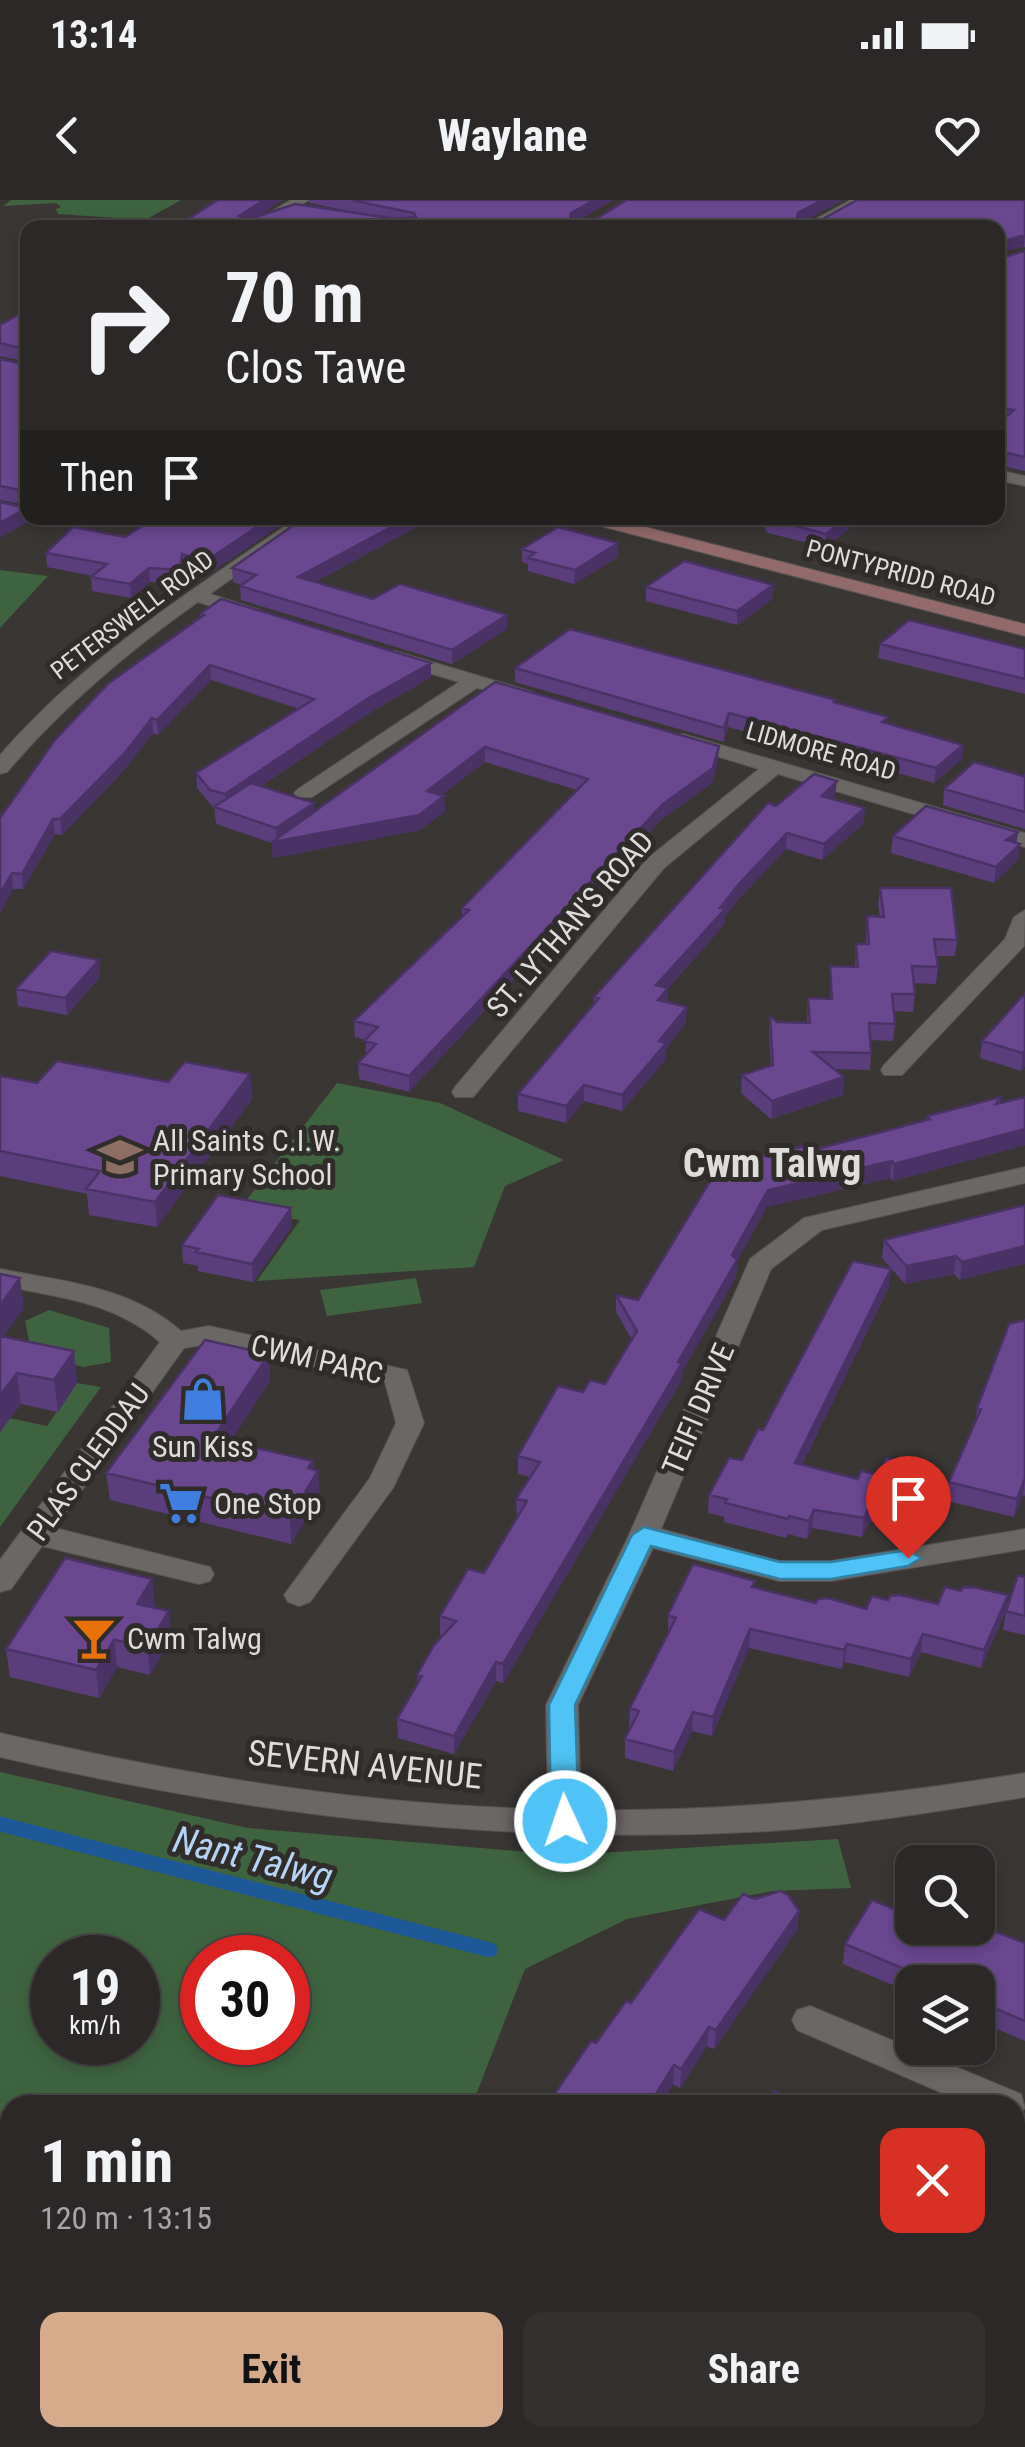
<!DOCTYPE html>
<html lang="en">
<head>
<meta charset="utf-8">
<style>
	body { margin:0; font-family:"Roboto Condensed",sans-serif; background:#33302f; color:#f1f3f6; height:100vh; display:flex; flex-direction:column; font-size:38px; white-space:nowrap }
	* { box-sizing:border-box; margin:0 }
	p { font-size:32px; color:#a6a6a7 }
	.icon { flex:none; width:55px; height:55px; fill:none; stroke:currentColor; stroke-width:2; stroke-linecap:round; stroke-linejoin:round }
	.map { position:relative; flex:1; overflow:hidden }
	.sheet { position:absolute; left:0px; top:1895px; width:1025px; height:352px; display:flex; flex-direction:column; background:#2b2827; border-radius:30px 30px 0 0; box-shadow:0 5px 15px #0003,0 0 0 2px #474444 }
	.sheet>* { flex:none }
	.top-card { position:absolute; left:20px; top:20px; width:985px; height:305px; border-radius:20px; box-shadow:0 5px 15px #0003,0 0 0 2px #474444; background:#2b2827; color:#f1f3f6; overflow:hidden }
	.tools { position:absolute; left:895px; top:1645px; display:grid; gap:20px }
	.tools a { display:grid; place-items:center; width:100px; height:100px; border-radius:20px; background:#2b2827; box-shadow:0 5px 15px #0003,0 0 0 2px #474444; font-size:50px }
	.speed { position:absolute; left:30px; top:1735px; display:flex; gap:20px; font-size:50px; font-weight:700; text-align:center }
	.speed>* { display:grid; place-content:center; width:130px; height:130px; border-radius:50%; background:#2b2827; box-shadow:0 5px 15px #0003,0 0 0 2px #474444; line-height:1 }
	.speed small { font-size:25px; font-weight:400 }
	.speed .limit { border:15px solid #d22; background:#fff; color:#111 }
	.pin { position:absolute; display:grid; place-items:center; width:85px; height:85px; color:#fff; margin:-102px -42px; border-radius:50% 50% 50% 0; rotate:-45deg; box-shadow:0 0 10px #0007 }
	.pin .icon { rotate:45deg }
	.me { position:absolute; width:110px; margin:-55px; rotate:357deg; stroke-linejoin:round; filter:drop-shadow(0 0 8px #0008) }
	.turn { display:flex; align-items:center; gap:35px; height:210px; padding:0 40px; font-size:45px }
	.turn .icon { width:130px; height:130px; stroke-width:2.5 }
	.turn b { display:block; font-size:70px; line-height:85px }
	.then { display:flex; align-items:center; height:95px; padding:0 40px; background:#0003; gap:20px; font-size:38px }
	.round { display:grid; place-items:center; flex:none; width:105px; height:105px; border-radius:20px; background:#33302f }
	.headline { display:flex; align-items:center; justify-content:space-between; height:170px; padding:0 40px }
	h1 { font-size:60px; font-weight:700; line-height:75px }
	.action { display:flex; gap:20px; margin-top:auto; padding:20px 40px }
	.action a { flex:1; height:115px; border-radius:20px; background:#d6ab8b; color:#111; font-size:40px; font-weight:700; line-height:115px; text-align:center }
	.action a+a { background:#33302f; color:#f1f3f6 }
	.status { display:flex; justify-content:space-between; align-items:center; height:70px; padding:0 50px; background:#2b2827; direction:ltr }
	.status svg { height:28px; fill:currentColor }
	header { display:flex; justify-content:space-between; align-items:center; height:130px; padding:0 40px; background:#2b2827; font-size:45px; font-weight:700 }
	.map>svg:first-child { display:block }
</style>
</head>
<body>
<div class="status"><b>13:14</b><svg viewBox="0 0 49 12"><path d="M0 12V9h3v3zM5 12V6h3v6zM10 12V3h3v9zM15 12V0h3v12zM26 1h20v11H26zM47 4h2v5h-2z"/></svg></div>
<header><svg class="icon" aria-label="back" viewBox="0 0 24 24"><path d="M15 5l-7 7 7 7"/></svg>Waylane<svg class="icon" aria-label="heart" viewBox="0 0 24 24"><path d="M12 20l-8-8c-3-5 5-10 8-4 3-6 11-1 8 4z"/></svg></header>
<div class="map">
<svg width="1025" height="2247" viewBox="0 0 1025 2247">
	<rect width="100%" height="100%" fill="#393634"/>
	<path fill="#3e643f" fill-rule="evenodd" d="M11 0H181L145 20 58 14 56 9 61 7 56 3 3 6Z
		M0 370 48 376 0 428Z
		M337 883 440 903 564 960 505 986 474 1067 257 1081 300 1020 238 1011Z
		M416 1078 422 1103 327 1116 320 1090Z
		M49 1110 109 1128 111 1162 83 1167 32 1154 25 1121Z
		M77 1183 101 1187 0 1327V1216L47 1226Z
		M0 1572 248 1628 564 1655 838 1639 851 1688 773 1691 627 1719 525 1769 472 1905H10V2238H329L320 2247H0ZM52 1758H138V1842H52ZM202 1758H288V1842H202Z"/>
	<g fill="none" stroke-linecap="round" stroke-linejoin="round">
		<path stroke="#1d5998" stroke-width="15" d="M0 1624 490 1750"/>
		<g stroke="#565351" stroke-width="2">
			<path id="minor" d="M291 0H309L262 28H243Z
				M851 0H869L818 28H799Z
				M998 270 1025 276V286L998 280Z
				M297 318H317L210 394 260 410V418H246L198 402C127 452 63 507 7 572L0 574V555C84 458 192 390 297 318Z
				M395 451 533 492 536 496 526 502 477 488 312 597H298L294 593 298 589 459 482 388 461V453Z
				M683 534 1025 633V647L778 574 664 668 473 897H455L452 892 455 887 648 658 759 569 676 544 673 540 676 536Z
				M1025 710 1024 746 902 875H884L881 870 884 865 1005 739 1014 717Z
				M1025 967V983L822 1030 771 1069 661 1329 779 1361H831L1025 1329V1349L831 1381H779L653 1348 578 1505 581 1610C731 1612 877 1597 1025 1573V1597C940 1611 855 1625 769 1631 508 1646 254 1616 0 1557V1533C180 1574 363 1606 548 1609L546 1505 629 1335 750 1059 804 1018Z
				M0 1069C66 1082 129 1086 181 1131L209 1126 407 1170 424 1223 393 1288 310 1402 299 1406 288 1402 284 1395 370 1278 396 1223 385 1182 209 1144 184 1148 55 1328 210 1367 214 1374 210 1381 199 1384 42 1346 11 1389 0 1392V1360L160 1142C113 1101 59 1098 0 1085Z
				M810 1806 1021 1894 1025 1908 1015 1918V1905H970L797 1830 792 1820 797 1810Z"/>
		</g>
		<g stroke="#565351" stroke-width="2">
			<path id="secondary" d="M582 318H610L1025 424V436L585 322Z"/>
		</g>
		<use href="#minor" fill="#6b6765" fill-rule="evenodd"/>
		<use href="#secondary" fill="#926a69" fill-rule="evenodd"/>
	</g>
	<path fill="#5c3d7c" d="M309 0H613L581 19 594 20 627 0H843L808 19 821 20 1025 0V47L174 28 254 18 372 16 310 3Z
		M1025 51V271L998 265V223L999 221H998V56L1000 58Z
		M28 116V162L0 156V125Z
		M0 159 28 165V305L0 300Z
		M155 318H291L207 375 183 368 181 384 150 382 131 398 92 391 91 377 93 376 47 367 46 353 125 337Z
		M304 318H433L315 382 373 399 507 429 452 464 241 400 240 386 242 385 233 382 232 368Z
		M758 318H864L825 347 768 333Z
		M522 349 618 357 574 384 528 371V364L522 362Z
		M773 385 772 399 737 425 646 401V387Z
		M200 414 431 463V477L368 514 261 586 314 612 495 482 718 561 712 583 662 619 409 892 359 879 358 863 365 856 366 840 355 837 354 821 462 716V708L577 590 485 562 441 595 445 611 420 630 273 658 272 643 216 624 214 607H216L211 605 197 588 196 573 299 509 211 480 158 535 153 533 125 569 62 635 55 634 23 689H13L0 713V618L200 417Z
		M880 444 1025 449V494L878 458Z
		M515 468 836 503 887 524 963 545 962 559 934 583 728 527 724 542 515 482Z
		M1025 574V629L943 605 944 589 1023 576Z
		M835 596 833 599 864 623 822 660 786 649 737 701 725 717 724 725 668 788V802L686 823 666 849 665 860 622 911 584 901 566 923 518 911V894L594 804V797L776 606Z
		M1018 632 1016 643 1018 660 994 683 891 653 893 636Z
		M880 688 957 740 955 756H936L938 767 936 784 914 783 915 794 913 812 893 811 895 824 893 841 870 840 871 853 870 870 834 869 844 877 843 895 771 919 741 893 742 875 771 866 769 833 770 816 777 822 807 823 808 798 830 799V766L855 767 856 744H866L867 716 880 717 878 704Z
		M99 760 100 777 67 815 18 806 16 789Z
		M1025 793V866L1021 871 980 858 982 841Z
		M250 874 252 899 157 1027 89 1015 87 994 0 976V876L37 883 168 882Z
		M1001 897 1000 903 1025 897V945L893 981 890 978 767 1007 737 1061 736 1077 682 1172 681 1181 503 1483 496 1481 454 1554 398 1538 397 1519 418 1484 417 1475 443 1435H440V1416L484 1373 517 1317 516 1299 530 1277 518 1274V1256L583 1192 605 1184 632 1140 616 1112V1095L638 1100 733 964 817 949 927 920V916Z
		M1025 1005 960 1080 954 1074 905 1084 882 1058 884 1040Z
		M291 1008 292 1026 253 1082 198 1071V1066L183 1063 182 1045Z
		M0 1074 24 1108 3 1137 77 1183 58 1212 21 1204 0 1232Z
		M889 1087 802 1265 858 1279 879 1275 939 1270 937 1288 919 1329 870 1321 862 1337 812 1328 807 1339 788 1334 786 1338 724 1322V1317L708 1313 709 1295 742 1260 763 1230Z
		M1025 1120V1296L1023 1295 1014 1317 947 1301 949 1282 976 1221 977 1208Z
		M269 1154 270 1181 230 1242 318 1271 319 1298 291 1344 110 1300 106 1273Z
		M1025 1377V1435L1003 1430 1006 1411Z
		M152 1379 154 1408 169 1411 171 1438 150 1475 117 1467 99 1498 10 1477 6 1449Z
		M755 1388 816 1403 866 1409 888 1400 938 1404 961 1391 1008 1395 1005 1413 981 1468 921 1452 909 1477 845 1462 842 1469 749 1448 712 1536 692 1531 673 1571 625 1558V1539L631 1527H629L630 1508 668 1434V1415Z
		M755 1699 799 1711 797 1730 714 1849 707 1846 680 1888 596 1843 631 1803 724 1720Z
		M894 1709 1025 1743V1841L978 1821V1782H912V1793L843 1764 845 1744Z
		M1015 1951 1025 1956V2053L1015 2048Z
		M1015 2147 1025 2152V2247H996L972 2238H1015Z
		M461 2238H483L476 2247Z"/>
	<path fill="#4b3265" d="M264 0H283L239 28V16Z
		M594 0H613L571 25 570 28 571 13Z
		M822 0H843L797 25 798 13Z
		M1025 35 1024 46 998 54V43Z
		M27 308 28 322 0 338V323Z
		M270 318H291L207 375 206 361Z
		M408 318H433L298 391V377Z
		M847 318H864L825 347 826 334Z
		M618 343V357L574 384 575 370Z
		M182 354 183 368 181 384 180 370Z
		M149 368 150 382 131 398 130 384Z
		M773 385 772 399 737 425V411Z
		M507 415V429L452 464V450Z
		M431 463V477L368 514 226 609 225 594 367 499Z
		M210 465 211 480 158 535 157 520Z
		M729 513 728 527 724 542V528Z
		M152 518 153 533 125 569 62 635 60 619Z
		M963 545 962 559 934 583 936 568Z
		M719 546 718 561 712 583 662 619 409 892V876L663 604Z
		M485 547V562L427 606V591Z
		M837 581 835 596 821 611 822 596Z
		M444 596 445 611 420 630 273 658 272 642 277 641 276 628 314 603 315 619Z
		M865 608 864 623 822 660 824 644Z
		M53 619 55 634 23 689 22 674Z
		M1018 632 1016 647 1020 644 1018 660 994 683 996 667 1006 640Z
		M787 633 786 649 737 701 725 717 724 725 656 801V785L738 685Z
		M12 673 13 689 0 713V694Z
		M99 760 100 777 67 815 65 798Z
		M668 788V804L658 800Z
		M687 807 686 823 666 849 665 860 622 911V895L659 841Z
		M1025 851V866L1021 871 1023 853Z
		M250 874 252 899 157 1027 155 1002Z
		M844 877 843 895 771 919 772 901Z
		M584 885V901L566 923V906Z
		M1025 929V945L893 981 894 964Z
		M892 961 890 978 767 1007 737 1061 736 1077 682 1172 681 1181 503 1483V1464L678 1162 732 1055 768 990Z
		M291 1008 292 1026 253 1082 252 1064Z
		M1025 1046V1064L960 1080 962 1062Z
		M956 1056 954 1074 905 1084 906 1066Z
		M891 1069 889 1087 794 1281 795 1263Z
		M20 1078 24 1108 0 1141V1105Z
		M74 1151 77 1183 58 1212 54 1180Z
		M269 1154 270 1181 216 1264 213 1238Z
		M17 1173 21 1204 0 1232V1195Z
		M313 1261 314 1277 318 1271 319 1298 291 1344 290 1317Z
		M939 1270 937 1288 919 1329 921 1311Z
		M1025 1278 1023 1295 1014 1317 1017 1299Z
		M871 1303 870 1321 862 1337 864 1318Z
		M814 1310 812 1328 807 1339 809 1321Z
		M152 1379 155 1406 140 1431 137 1404Z
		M1008 1395 1005 1413 981 1468 984 1450Z
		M169 1411 171 1438 150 1475 147 1447Z
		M750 1429 749 1448 712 1536 713 1517Z
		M923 1434 921 1452 909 1477 911 1459Z
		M114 1440 117 1467 99 1498 96 1470Z
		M847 1444 845 1462 842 1469 844 1450Z
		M496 1462V1481L454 1554V1536Z
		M693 1512 692 1531 673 1571 674 1552Z
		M799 1711 797 1730 714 1849 716 1830Z
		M709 1827 707 1846 680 1888 681 1869Z
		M674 1865 673 1885 660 1905H649Z"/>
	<path fill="#6b4790" stroke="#4b3265" stroke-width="2.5" d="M218 0H264L239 16 250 19 295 4 397 19 416 17 414 13 351 0H594L571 13 570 19 594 20 627 0H822L798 13 797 19 821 20 857 0H1025V35L998 43V28H174Z
		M1025 51V257L998 251V223L1014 210 998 208V56L1000 58Z
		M20 114 28 116V150L0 143V125Z
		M0 159 28 165V292L0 286Z
		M0 302 27 308 0 323Z
		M155 318H270L206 361 182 354 180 370 149 368 130 384 91 377 107 364 46 353 73 327 125 337Z
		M304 318H408L298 377 373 399 400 384 507 415 452 450 240 386 256 375 232 368Z
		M767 318H847L826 334 768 319Z
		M558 327 618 343 575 370 528 358 535 353 522 349Z
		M684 361 773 385 737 411 646 387Z
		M221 399 431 463 367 499 225 594 210 590 196 573 314 499 210 465 157 520 152 518 124 554 60 619H53L22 674 12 673 0 694V618L55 540 109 483 204 415 200 414Z
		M909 420 1025 449V479L880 444Z
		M570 429 836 500 834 502 888 517 882 522 963 545 936 568 729 513 724 528 515 468Z
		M495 482 719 546 713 568 663 604 409 876 358 863 376 844 364 841 378 827 354 821 469 710 462 708 588 579 485 547 427 591 444 596 419 615 272 642Z
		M974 562 1023 576 1025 574V612L944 589Z
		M814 574 837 581 822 596 865 608 824 644 787 633 738 685 720 708 725 709 656 785 668 788 658 800 687 807 659 841 666 843 622 895 584 885 566 906 518 894 599 798 594 797 768 603 776 606Z
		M251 583 314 603 276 628 214 607Z
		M926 606 1018 632 1006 640 1020 644 996 667 893 636Z
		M880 688H951L957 740 934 739 938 767 912 766 915 794H892L895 824 869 823 871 853 813 852 844 877 772 901 742 875 773 865 770 816 777 822 810 823 808 798 832 799 830 766 858 767 856 744H869L867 716 884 717Z
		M51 751 99 760 65 798 16 789Z
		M1025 793V851L1023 853 982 841Z
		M57 861 168 882 185 862 250 874 155 1002 86 989 100 971 0 951V876L37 883Z
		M1001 897 996 904 1025 897V929L894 964 892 961 768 990 732 1055 737 1060 678 1162 682 1163 503 1464 496 1462 454 1536 397 1519 422 1476 417 1475 434 1445 456 1421 440 1416 468 1369 484 1373 527 1301 516 1299 540 1262 518 1256 558 1186 583 1192 590 1180 605 1184 637 1131 616 1095 638 1100 726 955 733 964 812 944 817 949 930 919 927 916Z
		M218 995 291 1008 252 1064 196 1052 199 1049 182 1045Z
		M1025 1005V1046L962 1062 956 1056 906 1066 884 1040Z
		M853 1061 891 1069 795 1263 858 1279 861 1271 879 1275 886 1258 939 1270 921 1311 871 1303 864 1318 814 1310 809 1321 789 1316 788 1319 725 1303 727 1299 709 1295 729 1258 742 1260 758 1229 763 1230Z
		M0 1074 20 1078 0 1105Z
		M1025 1120V1278L1017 1299 949 1282 981 1209 977 1208 1009 1124Z
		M0 1136 74 1151 54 1180 17 1173 0 1195Z
		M205 1140 269 1154 213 1238 313 1261 308 1268 318 1271 290 1317 106 1273Z
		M65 1358 152 1379 137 1404 169 1411 147 1447 114 1440 96 1470 6 1449Z
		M693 1364 755 1381 752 1387 816 1403 818 1399 828 1398 866 1409 872 1396 888 1400 890 1396 900 1395 938 1404 945 1387 961 1391 962 1388 973 1387 1008 1395 984 1450 923 1434 911 1459 847 1444 844 1450 750 1429 713 1517 693 1512 674 1552 625 1539 639 1511 630 1508 676 1418 668 1415Z
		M1018 1375 1025 1377V1416L1006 1411Z
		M780 1691 788 1695 799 1711 716 1830 709 1827 681 1869 674 1865 649 1905H547L591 1841 596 1843 626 1801 631 1803 699 1709 724 1720 743 1694 755 1699Z
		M902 1696 912 1700V1728H978V1725L1025 1743V1821L978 1801V1782H935L845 1744 872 1700 894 1709Z
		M773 1891 806 1905H765Z
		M1015 1951 1025 1956V2032L1015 2027Z
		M1015 2147 1025 2152V2238L1015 2234Z"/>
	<path fill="#4fc3f7" stroke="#337fa1" stroke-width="2.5" d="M644 1327 780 1362H831L908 1350 921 1358 908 1366 831 1379H780L651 1346 575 1505 579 1621 575 1628 565 1631 555 1628 551 1621 549 1505 632 1335Z"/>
	<defs>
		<g id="school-bare" transform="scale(3.45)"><path d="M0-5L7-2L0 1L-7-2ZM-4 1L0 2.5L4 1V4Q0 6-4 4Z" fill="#8d6e63" stroke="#2f2c2a" stroke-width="2.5" paint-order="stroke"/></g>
		<g id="shop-bare" transform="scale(3.45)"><path d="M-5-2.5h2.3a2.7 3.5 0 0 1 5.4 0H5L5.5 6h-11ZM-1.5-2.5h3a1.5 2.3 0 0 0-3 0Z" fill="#3f7fe0" stroke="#2f2c2a" stroke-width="2.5" paint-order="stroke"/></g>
		<g id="supermarket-bare" transform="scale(3.45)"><path d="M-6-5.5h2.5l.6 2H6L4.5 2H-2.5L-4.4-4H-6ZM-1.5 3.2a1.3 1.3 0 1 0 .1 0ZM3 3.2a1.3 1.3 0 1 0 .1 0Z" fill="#3f7fe0" stroke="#2f2c2a" stroke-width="2.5" paint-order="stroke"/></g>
		<g id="bar-bare" transform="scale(3.45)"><path d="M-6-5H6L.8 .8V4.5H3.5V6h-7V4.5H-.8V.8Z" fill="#e8710a" stroke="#2f2c2a" stroke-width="2.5" paint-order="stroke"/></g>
	</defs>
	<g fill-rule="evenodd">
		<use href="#school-bare" x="120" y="957"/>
		<use href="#shop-bare" x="203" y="1199"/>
		<use href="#supermarket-bare" x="181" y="1303"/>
		<use href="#bar-bare" x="94" y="1438"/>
	</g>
	<g text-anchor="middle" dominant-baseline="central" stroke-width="10" stroke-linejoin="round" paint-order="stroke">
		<g font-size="25" fill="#dfdddb" stroke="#2f2c2a">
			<text transform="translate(901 373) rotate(15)">PONTYPRIDD ROAD</text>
			<text transform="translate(132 415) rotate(-37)">PETERSWELL ROAD</text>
			<text transform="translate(821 551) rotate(16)">LIDMORE ROAD</text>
		</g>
		<g font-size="30" fill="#dfdddb" stroke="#2f2c2a">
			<text transform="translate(570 724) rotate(-49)">ST. LYTHAN'S ROAD</text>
			<text transform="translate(317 1159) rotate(13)">CWM PARC</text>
			<text transform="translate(698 1209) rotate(-67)">TEIFI DRIVE</text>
			<text transform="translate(88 1262) rotate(-54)">PLAS CLEDDAU</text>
		</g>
		<g font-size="30" fill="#dfdddb" stroke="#2f2c2a" text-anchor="start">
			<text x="153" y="940">All Saints C.I.W.<tspan x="153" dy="34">Primary School</tspan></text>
			<text x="203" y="1246" text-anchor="middle">Sun Kiss</text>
			<text x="214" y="1303">One Stop</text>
			<text x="127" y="1438">Cwm Talwg</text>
		</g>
		<g font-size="35" fill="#dfdddb" stroke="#2f2c2a">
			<text transform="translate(365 1565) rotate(6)">SEVERN AVENUE</text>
		</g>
		<g font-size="38" font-style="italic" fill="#b4d3f6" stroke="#2f2c2a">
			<text transform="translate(253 1658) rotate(14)">Nant Talwg</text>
		</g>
		<g font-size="40" font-weight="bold" fill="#dfdddb" stroke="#2f2c2a">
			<text x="772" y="963">Cwm Talwg</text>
		</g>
	</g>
</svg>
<div class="tools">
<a><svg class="icon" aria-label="search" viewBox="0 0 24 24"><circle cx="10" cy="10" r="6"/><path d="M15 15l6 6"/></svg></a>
<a><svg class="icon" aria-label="layers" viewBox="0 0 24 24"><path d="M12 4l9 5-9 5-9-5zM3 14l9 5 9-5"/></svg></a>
</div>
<div class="speed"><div>19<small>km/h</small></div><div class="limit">30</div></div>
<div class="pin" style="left:908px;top:1358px;background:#d93025"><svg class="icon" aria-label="arrive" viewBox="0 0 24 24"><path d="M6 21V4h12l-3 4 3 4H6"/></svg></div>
<svg class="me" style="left:565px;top:1621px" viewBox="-20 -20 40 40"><circle r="17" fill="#4fc3f7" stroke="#fff" stroke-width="3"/><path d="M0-11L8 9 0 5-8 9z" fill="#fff"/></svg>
<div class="top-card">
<div class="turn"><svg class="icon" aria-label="right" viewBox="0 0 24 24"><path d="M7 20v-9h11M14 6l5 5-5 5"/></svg><div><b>70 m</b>Clos Tawe</div></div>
<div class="then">Then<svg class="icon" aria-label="arrive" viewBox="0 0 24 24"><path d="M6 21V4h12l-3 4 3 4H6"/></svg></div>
</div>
<section class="sheet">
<div class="headline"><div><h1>1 min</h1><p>120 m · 13:15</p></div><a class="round" style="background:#d93025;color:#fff"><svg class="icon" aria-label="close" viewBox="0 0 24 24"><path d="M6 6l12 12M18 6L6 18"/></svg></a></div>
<div class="action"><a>Exit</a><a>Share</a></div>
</section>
</div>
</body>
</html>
